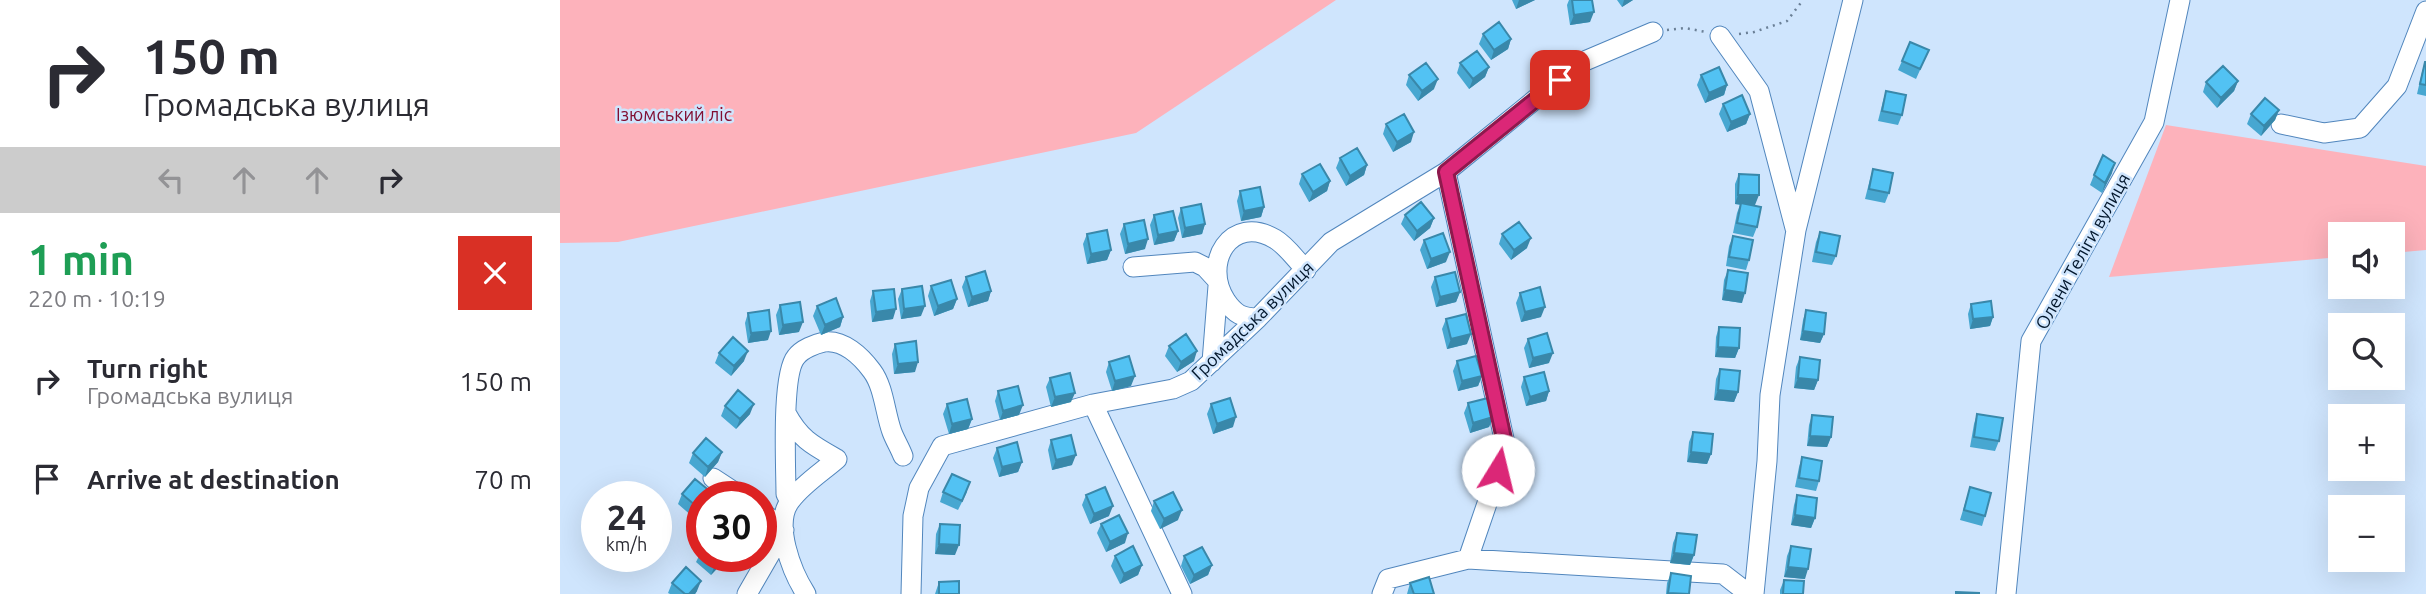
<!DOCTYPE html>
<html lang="en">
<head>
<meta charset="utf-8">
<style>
	body { margin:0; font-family:Ubuntu,sans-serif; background:#f2f2f3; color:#2b2b33; height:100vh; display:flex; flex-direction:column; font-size:26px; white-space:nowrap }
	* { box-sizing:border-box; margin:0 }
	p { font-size:23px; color:#7c7c81 }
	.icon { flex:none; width:38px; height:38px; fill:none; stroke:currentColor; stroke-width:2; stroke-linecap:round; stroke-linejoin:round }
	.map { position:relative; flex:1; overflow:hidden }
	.sheet { display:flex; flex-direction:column; background:#fff; width:560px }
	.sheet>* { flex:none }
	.banner { background:#fff; color:#2b2b33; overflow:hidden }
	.buttons { position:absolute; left:1768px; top:222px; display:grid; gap:14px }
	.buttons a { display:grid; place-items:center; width:77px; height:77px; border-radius:0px; background:#fff; box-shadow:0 7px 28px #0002; font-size:35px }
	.speed { position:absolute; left:21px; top:481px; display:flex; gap:14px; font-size:35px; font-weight:700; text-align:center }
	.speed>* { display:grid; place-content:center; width:91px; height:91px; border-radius:50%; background:#fff; box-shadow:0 7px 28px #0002; line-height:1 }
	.speed small { font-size:18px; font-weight:400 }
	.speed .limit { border:10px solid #d22; background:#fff; color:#111 }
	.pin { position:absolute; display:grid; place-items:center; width:60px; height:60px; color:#fff; margin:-30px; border-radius:14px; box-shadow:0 4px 10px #0006 }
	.me { position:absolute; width:77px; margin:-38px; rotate:9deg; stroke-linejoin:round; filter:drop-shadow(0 0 5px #0008) }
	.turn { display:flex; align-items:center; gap:24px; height:147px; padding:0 28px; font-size:32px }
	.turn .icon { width:91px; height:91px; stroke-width:2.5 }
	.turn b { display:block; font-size:49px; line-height:60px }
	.lanes { display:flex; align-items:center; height:66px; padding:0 28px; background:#0003; justify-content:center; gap:35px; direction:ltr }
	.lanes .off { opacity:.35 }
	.round { display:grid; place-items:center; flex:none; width:74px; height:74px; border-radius:0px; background:#f2f2f3 }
	.summary { display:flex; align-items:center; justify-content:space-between; height:119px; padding:0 28px }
	h1 { font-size:42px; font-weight:700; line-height:52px; color:#1e9e55 }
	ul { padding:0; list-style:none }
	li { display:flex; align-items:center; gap:21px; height:98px; padding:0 28px }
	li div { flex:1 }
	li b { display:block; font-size:26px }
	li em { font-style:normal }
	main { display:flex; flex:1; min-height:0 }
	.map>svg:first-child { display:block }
</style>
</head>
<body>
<main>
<section class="sheet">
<div class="banner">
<div class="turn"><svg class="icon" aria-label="right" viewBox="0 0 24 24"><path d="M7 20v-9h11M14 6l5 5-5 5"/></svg><div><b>150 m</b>Громадська вулиця</div></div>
<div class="lanes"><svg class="icon off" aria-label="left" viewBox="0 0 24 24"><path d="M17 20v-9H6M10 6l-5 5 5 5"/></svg><svg class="icon off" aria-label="ahead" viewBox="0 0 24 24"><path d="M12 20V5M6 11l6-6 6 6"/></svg><svg class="icon off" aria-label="ahead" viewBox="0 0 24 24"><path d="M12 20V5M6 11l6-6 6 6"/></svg><svg class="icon" aria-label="right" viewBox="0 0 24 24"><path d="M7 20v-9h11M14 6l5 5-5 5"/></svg></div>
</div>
<div class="summary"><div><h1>1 min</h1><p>220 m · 10:19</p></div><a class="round" style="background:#d93025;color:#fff"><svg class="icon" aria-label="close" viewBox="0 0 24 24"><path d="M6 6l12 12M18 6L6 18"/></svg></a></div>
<ul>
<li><svg class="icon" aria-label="right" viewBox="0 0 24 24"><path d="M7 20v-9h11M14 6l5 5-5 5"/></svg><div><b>Turn right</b><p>Громадська вулиця</p></div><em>150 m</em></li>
<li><svg class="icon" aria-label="arrive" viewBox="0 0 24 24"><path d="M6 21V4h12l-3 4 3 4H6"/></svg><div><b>Arrive at destination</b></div><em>70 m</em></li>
</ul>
</section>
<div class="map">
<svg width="1866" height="594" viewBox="0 0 1866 594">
	<rect width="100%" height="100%" fill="#cfe5fd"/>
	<path fill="#fdb2bb" d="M0 0H776L576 133 58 242 0 243Z
		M1606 125 1866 166V250L1832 253V234H1780V257L1549 277Z"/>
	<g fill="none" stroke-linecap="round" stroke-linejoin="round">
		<g stroke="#5186bd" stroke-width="21">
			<path id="minor" d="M1160 36 1199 91 1235 228
				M1721 124 1764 133 1800 128 1837 86 1866 11
				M886 172 946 448 908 559
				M573 267 635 262 645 267 656 279
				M698 318C682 318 675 314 666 301 641 263 671 213 715 239 727 246 736 260 746 270
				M652 362 658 286
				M533 404 622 594
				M226 413C240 439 252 445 277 459 262 472 243 484 231 500 212 523 232 572 246 594
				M153 478 182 497
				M230 501 226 494C226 468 221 375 236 357 242 349 255 344 264 342 283 339 301 356 312 371 324 387 325 413 332 432 335 440 340 448 343 456
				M187 594 224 530 201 511
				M351 594 353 516 359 488 382 446 533 404 613 389 631 381 698 318 771 242 886 172 1020 63 1093 32
				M822 594 828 579 908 559 1163 574 1189 594
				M1194 594 1207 461 1210 395 1236 230 1293 0
				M1446 594 1471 341 1594 122 1620 0"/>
		</g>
		<path stroke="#6b8097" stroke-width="2.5" stroke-dasharray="2 5" stroke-linecap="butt" d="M1107 30 1125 28 1146 32
			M1179 34 1194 32 1227 21 1243 0"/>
		<use href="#minor" stroke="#fff" stroke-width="19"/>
	</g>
	<path fill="#47a7d1" d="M952 0H975L956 9Z
		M1009 0H1032L1030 22 1010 25 1007 5Z
		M1057 0H1073L1062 7Z
		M923 34 951 39 948 49 931 60 919 44Z
		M1369 50 1356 79 1338 70 1342 61Z
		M1865 62H1866V96L1857 94 1862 72Z
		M900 63 929 67 925 77 909 89 897 73Z
		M849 75 874 89 858 101 846 85Z
		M1141 75 1167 85 1164 95 1145 103 1137 85Z
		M1678 81 1674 91 1657 108 1643 92 1646 82Z
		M1326 91 1342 115 1338 125 1318 121 1323 101Z
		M1163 104 1190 114 1186 124 1167 132 1159 114Z
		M1719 110 1715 120 1701 136 1687 124 1691 114Z
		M826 124 851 142 833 152 823 134Z
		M780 158 807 165 804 175 786 186 776 168Z
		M1313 169 1329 193 1325 203 1305 199 1310 179Z
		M1552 173 1542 193 1530 185 1534 175Z
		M742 174 770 181 767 191 749 202 739 184Z
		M1179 174 1195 205H1190L1197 227 1193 237 1173 233 1177 213 1180 205 1175 204V184Z
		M680 191 704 207 701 217 681 221 677 201Z
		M621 208 645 224 642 234 622 238 618 218Z
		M594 215 618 231 614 241 594 245 590 225Z
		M845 215 874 218 870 228 854 241 841 224Z
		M564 224 585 249 565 254 560 234Z
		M1260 232 1276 256 1272 265 1252 262 1256 242Z
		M527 234 551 250 547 260 527 264 523 244Z
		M942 234 967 248 951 260 939 244Z
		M1173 236 1189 260 1186 270 1166 266 1169 246Z
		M864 240 886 262 867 269 860 250Z
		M1168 270 1182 303 1162 300 1164 280Z
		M406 277 431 291 428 301 408 307 402 287Z
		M875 277 900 292 896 302 876 307 871 287Z
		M371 286 397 299 393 309 374 316 368 296Z
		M342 289 361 316 341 319 338 299Z
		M313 291 333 319 312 322 310 301Z
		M960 293 981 317 961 322 956 303Z
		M1411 304 1433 317 1430 326 1410 329 1408 314Z
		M220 305 239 332 219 335 216 315Z
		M257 306 283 317 280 327 261 335 253 316Z
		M1246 310 1264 334 1260 343 1240 340 1243 320Z
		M188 313 208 340 188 343 185 323Z
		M886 319 907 344 887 349 882 329Z
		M1159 327 1179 348 1175 358 1155 357 1156 337Z
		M968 339 989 363 969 368 964 348Z
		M335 344 355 372 334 374 332 354Z
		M609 346 634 361 617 372 605 356Z
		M159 353 184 361 171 376 155 363Z
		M1240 357 1258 380 1254 390 1234 388 1236 367Z
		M897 361 922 376 918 386 898 391 893 371Z
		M549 362 571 386 552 391 546 372Z
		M1160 369 1178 392 1174 402 1154 400 1156 379Z
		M964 377 989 391 986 401 966 406 961 387Z
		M490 378 511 402 491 407 486 387Z
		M438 391 459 415 440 420 435 401Z
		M908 403 933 417 929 427 910 433 904 413Z
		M387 404 412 419 408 429 389 434 383 414Z
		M651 404 673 427 653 434 647 414Z
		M165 406 190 414 176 429 161 416Z
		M1417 414 1439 441 1435 451 1410 447 1414 424Z
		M1252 415 1271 437 1267 447 1247 446 1249 425Z
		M1133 432 1151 454 1147 464 1127 462 1129 442Z
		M491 440 512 465 492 470 488 450Z
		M437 448 462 462 458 472 439 477 433 458Z
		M162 452 158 462 145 477 129 463 133 453Z
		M1242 457 1259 481 1256 491 1235 487 1239 467Z
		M1410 487 1425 516 1422 526 1400 520Z
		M383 492H407L398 510 380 502Z
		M122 494 142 497V508L133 517 118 504Z
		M526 495 549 516 530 524 522 505Z
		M1237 495 1255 518 1251 528 1231 525 1234 505Z
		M594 501 618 520 600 529 591 511Z
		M380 524 395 555 375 554 376 534Z
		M541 524 565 543 546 552 537 533Z
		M1117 533 1134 555 1130 565 1110 563 1113 543Z
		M1231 546 1245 579 1224 577 1227 556Z
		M142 550V556H166L165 560 151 575 136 562Z
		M555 556 582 565 578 575 560 584 551 566Z
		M624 556 652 565 648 575 630 584 621 566Z
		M1111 573 1129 594H1106L1107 583Z
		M1224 580 1243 594H1220V590Z
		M379 582 399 594H375Z
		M112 583 137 591 135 594H110L108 593Z
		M850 583 874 594H847Z"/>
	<path fill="#3988aa" d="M959 0H975L956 9Z
		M1064 0H1073L1062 7Z
		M1034 12 1030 22 1010 25 1014 15Z
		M951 39 948 49 931 60 934 50Z
		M929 67 925 77 909 89 913 79Z
		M878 79 874 89 858 101 862 91Z
		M1678 81 1674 91 1657 108 1661 98Z
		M1167 85 1164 95 1145 103 1149 93Z
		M1719 110 1715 120 1701 136 1704 126Z
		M1190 114 1186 124 1167 132 1171 122Z
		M854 132 851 142 833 152 837 142Z
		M1555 163 1552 173 1542 193 1545 183Z
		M807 165 804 175 786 186 790 176Z
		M770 181 767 191 749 202 753 192Z
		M1178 195H1199L1195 205 1175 204Z
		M704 207 701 217 681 221 684 211Z
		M874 218 870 228 854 241 857 231Z
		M645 224 642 234 622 238 625 228Z
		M618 231 614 241 594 245 598 235Z
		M971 238 967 248 951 260 954 250Z
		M588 239 585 249 565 254 568 244Z
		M551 250 547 260 527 264 531 254Z
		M890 252 886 262 867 269 871 259Z
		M1165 290 1185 293 1182 303 1162 300Z
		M431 291 428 301 408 307 412 297Z
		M900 292 896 302 876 307 880 297Z
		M397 299 393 309 374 316 378 306Z
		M365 306 361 316 341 319 344 309Z
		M985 307 981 317 961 322 965 312Z
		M336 309 333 319 312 322 316 312Z
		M283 317 280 327 261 335 265 325Z
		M1433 317 1430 326 1410 329 1413 319Z
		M243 322 239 332 219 335 223 325Z
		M211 331 208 340 188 343 191 333Z
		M1243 331 1264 334 1260 343 1240 340Z
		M911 334 907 344 887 349 891 339Z
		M1158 347 1179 348 1175 358 1155 357Z
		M188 351 184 361 171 376 174 366Z
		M637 351 634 361 617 372 621 362Z
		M993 353 989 363 969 368 973 358Z
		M358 362 355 372 334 374 338 364Z
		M575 376 571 386 552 391 555 381Z
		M922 376 918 386 898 391 902 381Z
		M1238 378 1258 380 1254 390 1234 388Z
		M1158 390 1178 392 1174 402 1154 400Z
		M989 391 986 401 966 406 970 397Z
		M515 393 511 402 491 407 495 397Z
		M194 404 190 414 176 429 180 419Z
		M463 405 459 415 440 420 443 411Z
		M676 417 673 427 653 434 657 424Z
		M933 417 929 427 910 433 913 423Z
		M412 419 408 429 389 434 392 424Z
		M1250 436 1271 437 1267 447 1247 446Z
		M162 452 158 462 145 477 148 467Z
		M1131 452 1151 454 1147 464 1127 462Z
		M516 455 512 465 492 470 496 460Z
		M462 462 458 472 439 477 442 467Z
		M142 502V508L133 517 137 507Z
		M553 506 549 516 530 524 534 514Z
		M622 510 618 520 600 529 604 519Z
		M1235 515 1255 518 1251 528 1231 525Z
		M568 533 565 543 546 552 550 542Z
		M379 544 399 545 395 555 375 554Z
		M1114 553 1134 555 1130 565 1110 563Z
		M163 556H166L165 560 151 575 155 565Z
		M582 565 578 575 560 584 564 574Z
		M652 565 648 575 630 584 634 575Z
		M1228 567 1248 569 1245 579 1224 577Z
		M141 581 137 591 135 594H129Z"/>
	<path fill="#52c2f3" stroke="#3988aa" stroke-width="2" d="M1012 0H1032L1034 12 1014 15Z
		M939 22 951 39 934 50 923 34Z
		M1350 42 1369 50 1360 69 1342 61Z
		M917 51 929 67 913 79 900 63Z
		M1865 62H1866V85L1860 84Z
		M866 63 878 79 862 91 849 75Z
		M1663 66 1678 81 1661 98 1646 82Z
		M1159 67 1167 85 1149 93 1141 75Z
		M1326 91 1346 95 1342 115 1322 111Z
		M1182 95 1190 114 1171 122 1163 104Z
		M1705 98 1719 110 1704 126 1691 114Z
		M844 114 854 132 837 142 826 124Z
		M797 148 807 165 790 176 780 158Z
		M1543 155 1555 163 1545 183 1534 175Z
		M760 164 770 181 753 192 742 174Z
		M1313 169 1333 173 1329 193 1309 189Z
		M1179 174 1199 175V195H1178Z
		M700 187 704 207 684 211 680 191Z
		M861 202 874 218 857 231 845 215Z
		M1181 203 1201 207 1197 227 1177 223Z
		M641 204 645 224 625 228 621 208Z
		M613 211 618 231 598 235 594 215Z
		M584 220 588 239 568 244 564 224Z
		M959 222 971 238 954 250 942 234Z
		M547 230 551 250 531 254 527 234Z
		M1260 232 1280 236 1276 256 1256 252Z
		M883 233 890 252 871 259 864 240Z
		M1173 236 1193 240 1189 260 1169 257Z
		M1168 270 1188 273 1185 293 1165 290Z
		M425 271 431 291 412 297 406 277Z
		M895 272 900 292 880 297 875 277Z
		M391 280 397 299 378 306 371 286Z
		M362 286 365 306 344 309 342 289Z
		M980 287 985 307 965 312 960 293Z
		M334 289 336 309 316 312 313 291Z
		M276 298 283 317 265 325 257 306Z
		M1431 301 1433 317 1413 319 1411 304Z
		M240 302 243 322 223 325 220 305Z
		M209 310 211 331 191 333 188 313Z
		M1246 310 1266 313 1264 334 1243 331Z
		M906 314 911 334 891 339 886 319Z
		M1159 327 1180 328 1179 348 1158 347Z
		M987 333 993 353 973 358 968 339Z
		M626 334 637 351 621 362 609 346Z
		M173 337 188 351 174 366 159 353Z
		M356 341 358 362 338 364 335 344Z
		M569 356 575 376 555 381 549 362Z
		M916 356 922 376 902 381 897 361Z
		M1240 357 1260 360 1258 380 1238 378Z
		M1160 369 1180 371 1178 392 1158 390Z
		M984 372 989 391 970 397 964 377Z
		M510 373 515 393 495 397 490 378Z
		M458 386 463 405 443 411 438 391Z
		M178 390 194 404 180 419 165 406Z
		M670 398 676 417 657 424 651 404Z
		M928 398 933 417 913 423 908 403Z
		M407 399 412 419 392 424 387 404Z
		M1417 414 1443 418 1439 441 1414 437Z
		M1252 415 1273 417 1271 437 1250 436Z
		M1133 432 1153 434 1151 454 1131 452Z
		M511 435 516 455 496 460 491 440Z
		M146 438 162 452 148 467 133 453Z
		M457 442 462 462 442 467 437 448Z
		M1242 457 1262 461 1259 481 1239 478Z
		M392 474 410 482 402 501 383 492Z
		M135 479 151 492 146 497H142V502L137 507 122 494Z
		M545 487 553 506 534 514 526 495Z
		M1410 487 1431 493 1425 516 1404 510Z
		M613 492 622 510 604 519 594 501Z
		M1237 495 1257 498 1255 518 1235 515Z
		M559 515 568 533 550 542 541 524Z
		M380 524 400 525 399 545 379 544Z
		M1117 533 1137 535 1134 555 1114 553Z
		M573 546 582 565 564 574 555 556Z
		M1231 546 1251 549 1248 569 1228 567Z
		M642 547 652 565 634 575 624 556Z
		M145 556H163L155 565Z
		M126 567 141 581 129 594H125L112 583Z
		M1111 573 1131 576 1129 594 1108 593Z
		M869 577 874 594H854L850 583Z
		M1224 580 1244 581 1243 594H1223Z
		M399 581V594H379V582Z
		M1396 592 1419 593V594H1396Z"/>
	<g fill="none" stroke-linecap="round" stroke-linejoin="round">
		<g stroke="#8e194d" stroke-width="18">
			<path id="route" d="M938 470 946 448 886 172 1000 80"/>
		</g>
		<use href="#route" stroke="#db2777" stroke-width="12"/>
	</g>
	<g text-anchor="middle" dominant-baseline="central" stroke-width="5" stroke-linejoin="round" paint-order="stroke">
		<g font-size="18" fill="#810e32" stroke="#cfe5fd">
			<text x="114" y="114">Ізюмський ліс</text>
		</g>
		<g font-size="18" fill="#03172c" stroke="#cfe5fd">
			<text transform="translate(1522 251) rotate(-61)">Олени Теліги вулиця</text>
			<text transform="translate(692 320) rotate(-44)">Громадська вулиця</text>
		</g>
	</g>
</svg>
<div class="buttons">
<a><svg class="icon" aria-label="sound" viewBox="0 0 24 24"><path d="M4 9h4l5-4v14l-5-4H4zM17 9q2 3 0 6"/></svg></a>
<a><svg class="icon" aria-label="search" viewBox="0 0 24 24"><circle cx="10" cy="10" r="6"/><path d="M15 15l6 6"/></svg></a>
<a>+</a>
<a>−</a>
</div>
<div class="speed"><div>24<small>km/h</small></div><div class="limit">30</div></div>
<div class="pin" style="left:1000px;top:80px;background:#d93025"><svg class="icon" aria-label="arrive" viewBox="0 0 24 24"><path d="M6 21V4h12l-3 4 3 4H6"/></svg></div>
<svg class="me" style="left:938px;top:470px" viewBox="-20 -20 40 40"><circle r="19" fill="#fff"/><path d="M0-13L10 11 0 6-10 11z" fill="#db2777"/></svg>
</div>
</main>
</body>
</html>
